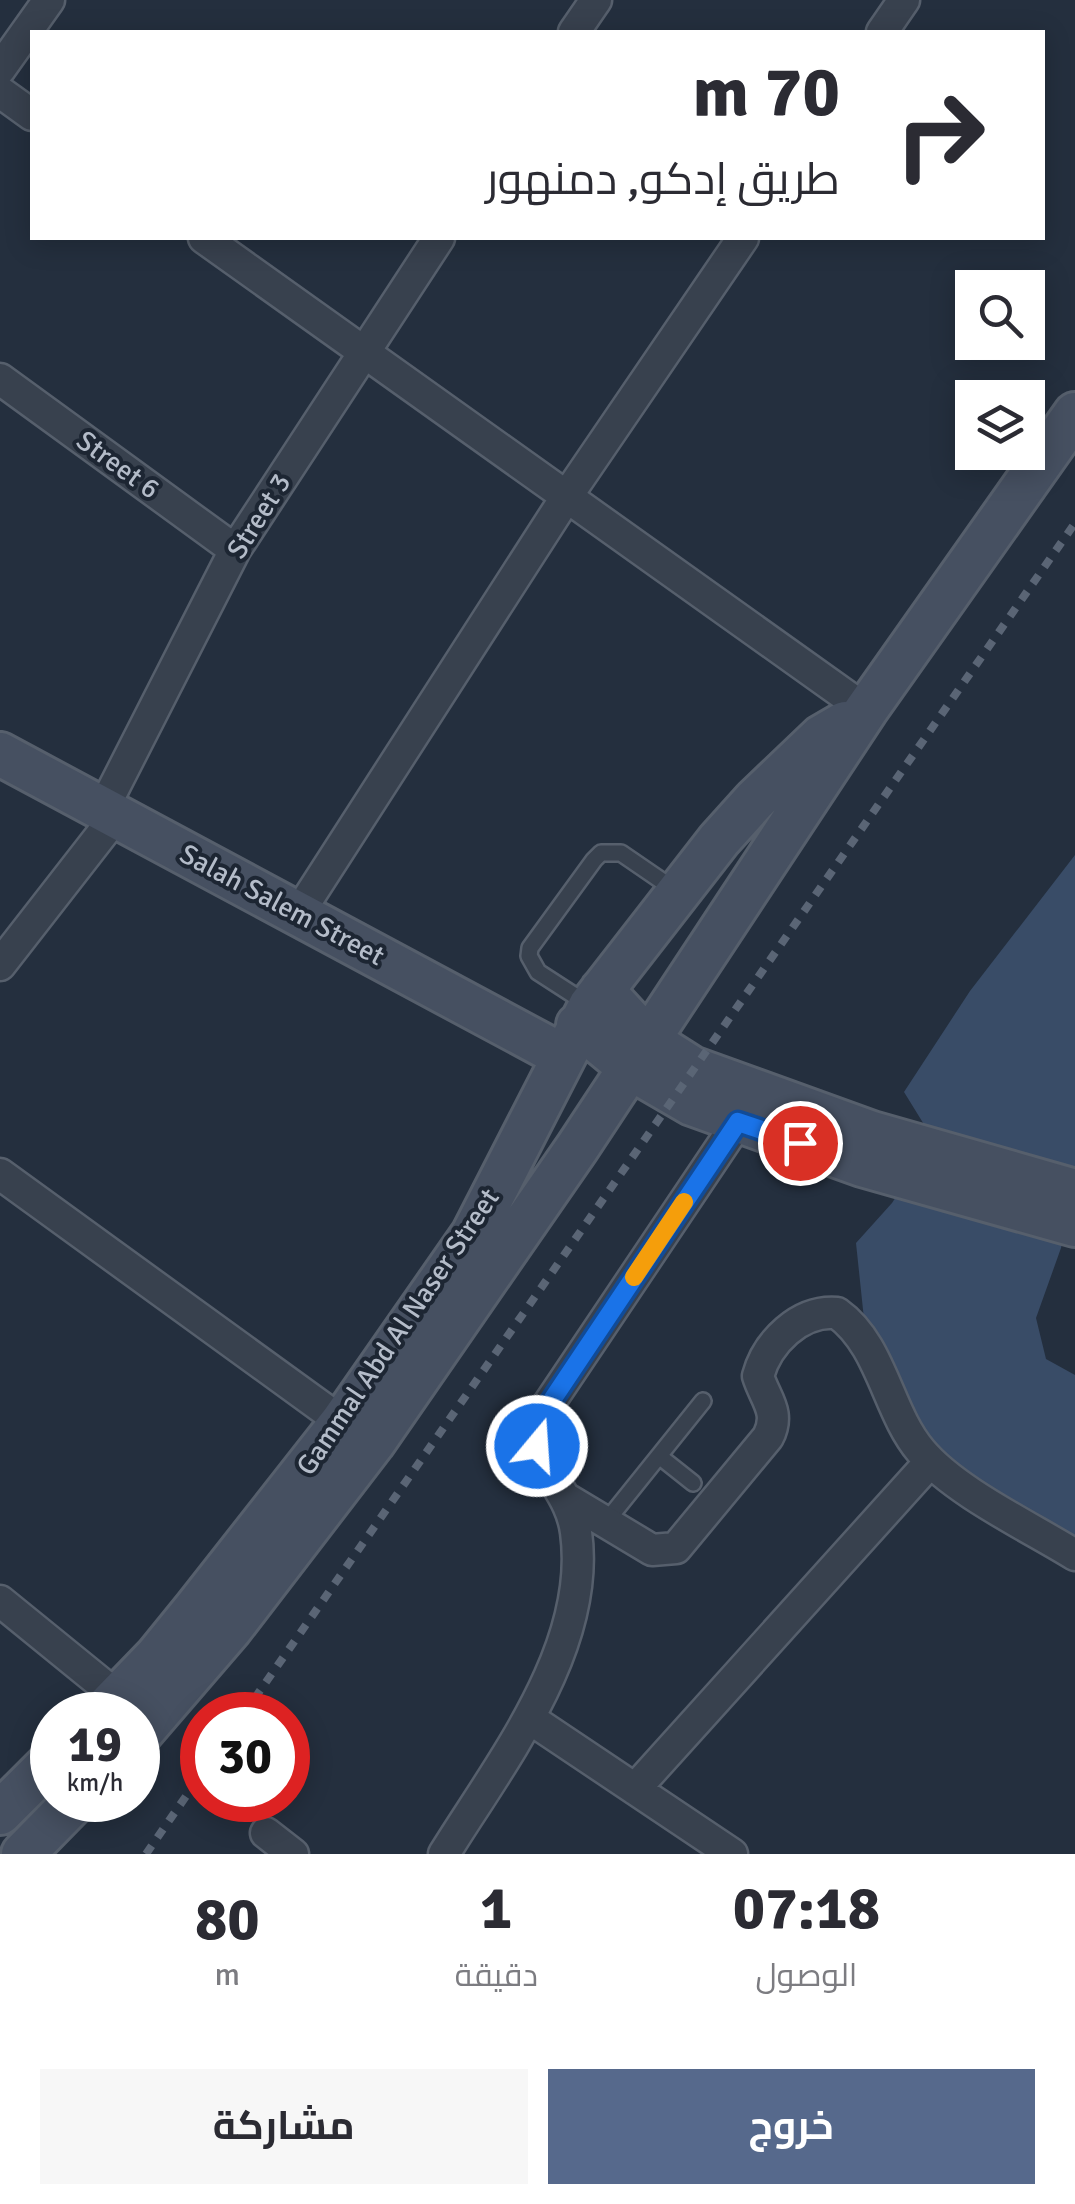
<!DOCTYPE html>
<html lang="ar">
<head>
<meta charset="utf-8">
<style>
	body { margin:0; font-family:Signika,Cairo,sans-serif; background:#f7f7f7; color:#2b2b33; direction:rtl; height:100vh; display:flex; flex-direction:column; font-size:38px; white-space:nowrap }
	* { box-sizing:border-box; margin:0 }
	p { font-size:32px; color:#7c7c81 }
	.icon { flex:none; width:55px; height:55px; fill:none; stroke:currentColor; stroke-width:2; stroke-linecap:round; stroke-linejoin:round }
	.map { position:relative; height:1854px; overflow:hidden; direction:ltr }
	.details { display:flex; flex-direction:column; background:#fff; flex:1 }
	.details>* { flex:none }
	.hud { position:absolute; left:30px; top:30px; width:1015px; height:210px; border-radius:0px; box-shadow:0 5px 25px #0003; direction:rtl; background:#fff; color:#2b2b33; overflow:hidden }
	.controls { position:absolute; left:955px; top:270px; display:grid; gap:20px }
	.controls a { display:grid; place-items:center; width:90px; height:90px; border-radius:0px; background:#fff; box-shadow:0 5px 25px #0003; font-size:50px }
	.speed { position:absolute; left:30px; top:1692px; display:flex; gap:20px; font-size:50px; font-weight:700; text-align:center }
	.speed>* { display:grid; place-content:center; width:130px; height:130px; border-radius:50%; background:#fff; box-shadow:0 5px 25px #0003; line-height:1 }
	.speed small { font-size:25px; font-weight:400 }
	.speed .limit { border:15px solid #d22; background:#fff; color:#111 }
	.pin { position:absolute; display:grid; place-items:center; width:85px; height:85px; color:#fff; margin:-42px; border:5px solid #fff; border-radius:50%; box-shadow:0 2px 10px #0007 }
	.me { position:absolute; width:110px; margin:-55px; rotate:18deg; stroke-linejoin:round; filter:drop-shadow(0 0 8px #0008) }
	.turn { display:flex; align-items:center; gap:35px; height:210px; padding:0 40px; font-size:45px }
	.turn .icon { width:130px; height:130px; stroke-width:2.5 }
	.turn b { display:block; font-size:70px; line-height:85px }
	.eta { display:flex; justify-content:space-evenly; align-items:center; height:170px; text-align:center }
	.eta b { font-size:60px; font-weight:700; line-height:70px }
	.primary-button { display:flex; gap:20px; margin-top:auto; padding:20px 40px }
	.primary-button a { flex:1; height:115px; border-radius:0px; background:#56698c; color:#fff; font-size:40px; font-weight:700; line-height:115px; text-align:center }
	.primary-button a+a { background:#f7f7f7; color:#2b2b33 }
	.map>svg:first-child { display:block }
</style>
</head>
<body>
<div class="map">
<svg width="1075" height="1854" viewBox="0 0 1075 1854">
	<rect width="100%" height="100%" fill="#242f3e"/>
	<path fill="#394c67" d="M1075 855V1187L1061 1248 1036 1318 1046 1359 1075 1375V1543L957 1466 895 1401 866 1338 856 1243 892 1203 933 1139 904 1092 970 991Z"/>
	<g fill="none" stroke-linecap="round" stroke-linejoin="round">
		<g stroke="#565f6c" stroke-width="20">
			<path id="lane" d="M589 1005 538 972 529 956 530 948 594 860 601 853H621L675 890
				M659 1456 693 1483
				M605 1523 703 1401"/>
		</g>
		<g stroke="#565f6c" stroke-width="35">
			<path id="street" d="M574 32 596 0
				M882 32 904 0
				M0 69 49 0
				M0 92 32 115
				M204 238 866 710
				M0 379 235 550
				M103 809 235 550 439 238
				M298 914 567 496 743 238
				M0 965 116 816
				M0 1174 342 1422
				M567 1499 652 1550 676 1548 768 1437C781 1412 765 1399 758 1376 767 1343 799 1310 837 1313 882 1345 887 1411 921 1451 954 1491 1030 1527 1075 1555
				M0 1601 118 1697
				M529 1718 732 1854
				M635 1789 930 1462
				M266 1833 293 1854
				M444 1854C501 1762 592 1647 576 1532 569 1481 524 1467 544 1411L738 1122"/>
		</g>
		<g stroke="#565f6c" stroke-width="48">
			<path id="secondary" d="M0 754 563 1056
				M602 990 648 1040 692 1068 872 1133 1075 1191
				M578 1025 630 1068 692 1104 862 1165 1075 1225
				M100 1715 157 1656 196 1608 342 1422 473 1234 590 1006 719 840 755 800 821 737 845 723
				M138 1736 231 1628 373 1443 577 1148 866 710 1075 414
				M0 1813 52 1761
				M23 1854 76 1800"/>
		</g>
		<use href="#lane" stroke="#38414e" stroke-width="15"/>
		<use href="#street" stroke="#38414e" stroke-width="30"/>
		<use href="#secondary" stroke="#465061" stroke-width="42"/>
		<path stroke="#5a6575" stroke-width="8" stroke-dasharray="10 10" stroke-linecap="butt" d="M243 1715 1075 523
			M146 1854 202 1773"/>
	</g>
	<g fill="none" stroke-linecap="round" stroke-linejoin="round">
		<g stroke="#114b97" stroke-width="25">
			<path id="route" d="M537 1446 544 1412 738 1122 800 1143"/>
		</g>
		<use href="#route" stroke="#1a73e8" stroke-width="18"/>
		<path stroke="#f59e0b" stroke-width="18" d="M634 1277 684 1202"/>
	</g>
	<g text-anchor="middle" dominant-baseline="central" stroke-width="8" stroke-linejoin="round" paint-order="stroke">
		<g font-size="28" fill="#b4bcc9" stroke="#1d2633">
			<text transform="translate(118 465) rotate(36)">Street 6</text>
			<text transform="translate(259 516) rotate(-58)">Street 3</text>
			<text transform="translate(282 905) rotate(28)">Salah Salem Street</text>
			<text transform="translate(398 1332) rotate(-56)">Gammal Abd Al Naser Street</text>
		</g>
	</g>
</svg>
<div class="controls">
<a><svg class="icon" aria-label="search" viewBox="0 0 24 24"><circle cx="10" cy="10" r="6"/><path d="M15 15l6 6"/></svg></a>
<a><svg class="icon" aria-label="layers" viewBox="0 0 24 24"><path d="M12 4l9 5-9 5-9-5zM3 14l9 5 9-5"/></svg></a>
</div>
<div class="speed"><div>19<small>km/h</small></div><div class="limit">30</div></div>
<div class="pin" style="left:800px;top:1143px;background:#d93025"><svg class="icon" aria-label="arrive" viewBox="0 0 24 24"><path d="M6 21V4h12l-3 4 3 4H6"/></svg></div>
<svg class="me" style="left:537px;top:1446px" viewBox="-20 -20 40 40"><circle r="17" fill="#1a73e8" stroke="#fff" stroke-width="3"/><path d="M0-11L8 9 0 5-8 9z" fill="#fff"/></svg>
<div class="hud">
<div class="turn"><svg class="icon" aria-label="right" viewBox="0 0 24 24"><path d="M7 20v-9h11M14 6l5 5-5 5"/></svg><div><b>70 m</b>طريق إدكو, دمنهور</div></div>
</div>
</div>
<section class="details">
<div class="eta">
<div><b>07:18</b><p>الوصول</p></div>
<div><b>1</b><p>دقيقة</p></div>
<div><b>80</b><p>m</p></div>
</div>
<div class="primary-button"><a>خروج</a><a>مشاركة</a></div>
</section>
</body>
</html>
